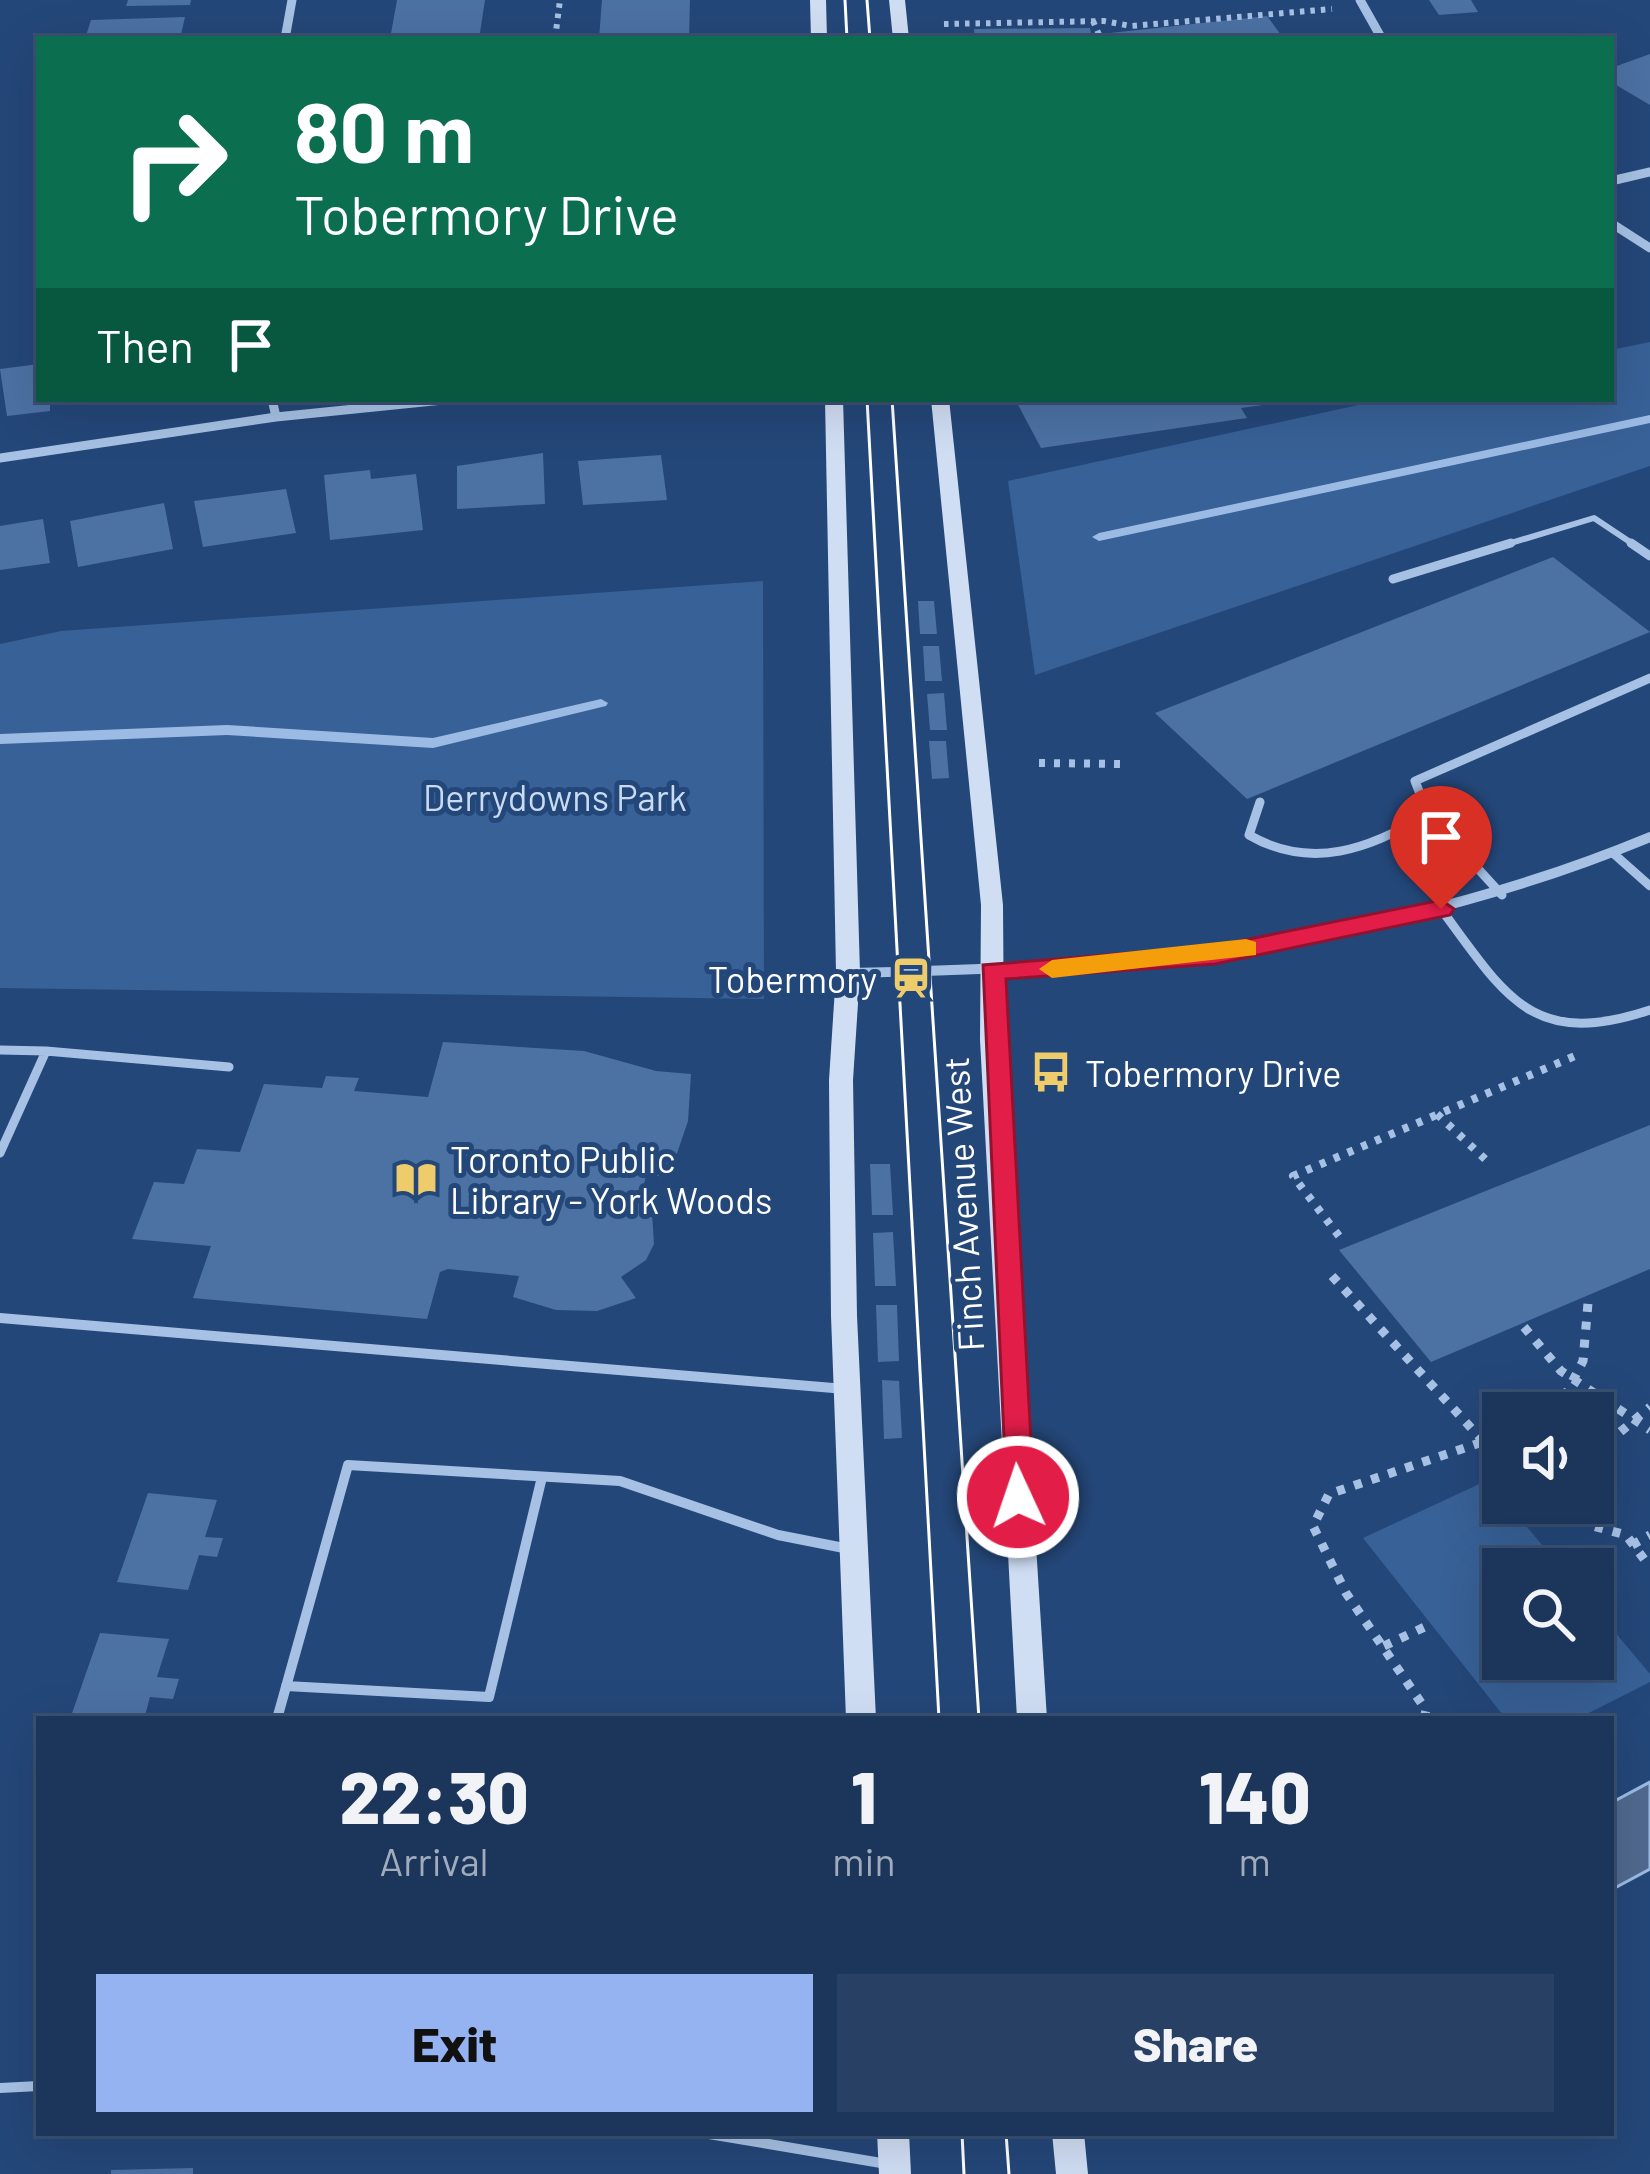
<!DOCTYPE html>
<html lang="en">
<head>
<meta charset="utf-8">
<style>
	body { margin:0; font-family:Barlow,sans-serif; background:#284064; color:#f1f3f6; height:100vh; display:flex; flex-direction:column; font-size:45px; white-space:nowrap }
	* { box-sizing:border-box; margin:0 }
	p { font-size:39px; color:#a0abbb }
	.icon { flex:none; width:66px; height:66px; fill:none; stroke:currentColor; stroke-width:2; stroke-linecap:round; stroke-linejoin:round }
	.map { position:relative; flex:1; overflow:hidden }
	.details { position:absolute; left:36px; top:1716px; width:1578px; height:420px; display:flex; flex-direction:column; background:#1b355b; border-radius:0px; box-shadow:0 12px 48px #0002,0 0 0 3px #395071 }
	.details>* { flex:none }
	.hud { position:absolute; left:36px; top:36px; width:1578px; height:366px; border-radius:0px; box-shadow:0 12px 48px #0002,0 0 0 3px #395071; background:#0b6e4f; color:#fff; overflow:hidden }
	.fabs { position:absolute; left:1482px; top:1392px; display:grid; gap:24px }
	.fabs a { display:grid; place-items:center; width:132px; height:132px; border-radius:0px; background:#1b355b; box-shadow:0 12px 48px #0002,0 0 0 3px #395071; font-size:60px }
	.pin { position:absolute; display:grid; place-items:center; width:102px; height:102px; color:#fff; margin:-123px -51px; border-radius:50% 50% 50% 0; rotate:-45deg; box-shadow:0 0 12px #0007 }
	.pin .icon { rotate:45deg }
	.me { position:absolute; width:132px; margin:-66px; rotate:357deg; stroke-linejoin:round; filter:drop-shadow(0 0 9px #0008) }
	.turn { display:flex; align-items:center; gap:42px; height:252px; padding:0 60px; font-size:54px }
	.turn .icon { width:156px; height:156px; stroke-width:2.5 }
	.turn b { display:block; font-size:84px; line-height:102px }
	.then { display:flex; align-items:center; height:114px; padding:0 60px; background:#0003; gap:24px; font-size:45px }
	.eta { display:flex; justify-content:space-evenly; align-items:center; height:204px; text-align:center }
	.eta b { font-size:72px; font-weight:800; line-height:84px }
	.button { display:flex; gap:24px; margin-top:auto; padding:24px 60px }
	.button a { flex:1; height:138px; border-radius:0px; background:#95b2f1; color:#111; font-size:48px; font-weight:800; line-height:138px; text-align:center }
	.button a+a { background:#284064; color:#f1f3f6 }
	.map>svg:first-child { display:block }
</style>
</head>
<body>
<div class="map">
<svg width="1650" height="2174" viewBox="0 0 1650 2174">
	<rect width="100%" height="100%" fill="#244779"/>
	<path fill="#386197" d="M1650 342V466L1035 675 1008 481 1386 399H1611V350Z
		M763 581 764 999 0 988V644L61 631Z
		M1488 1480 1562 1569H1503V1659H1593V1606L1650 1674V1682L1577 1719H1506L1363 1538Z"/>
	<path fill="#50698e" stroke="#9bbbe5" stroke-width="3" d="M1650 1782V1869L1611 1890V1803Z"/>
	<g fill="none" stroke-linecap="round" stroke-linejoin="round">
		<path fill="#9bbbe5" fill-rule="evenodd" d="M1650 415V423L1099 541 1092 537 1099 533Z
			M601 699 608 703 606 706 433 748 227 735 0 744V734L227 725 433 738Z"/>
	</g>
	<path fill="#4c71a3" d="M128 0H191L190 5 126 6Z
		M397 0H485L479 39H390Z
		M602 0H690L689 39H599Z
		M1429 0H1471L1478 12 1439 15Z
		M1267 16 1284 39H1114L1110 33Z
		M185 17 180 39H85L91 20Z
		M1090 28 1092 39H975L974 29Z
		M1650 54V105L1611 82V68Z
		M39 364V399L65 402 50 404V411L7 416 0 369Z
		M1015 399H1286V402L1241 408 1247 418 1041 448Z
		M543 453 545 504 457 509V466Z
		M661 455 667 500 583 505 578 461Z
		M370 470 371 479 416 474 423 530 330 540 324 475Z
		M286 489 296 533 203 547 194 501Z
		M164 503 173 549 78 567 70 521Z
		M43 519 50 563 0 570V526Z
		M1553 557 1650 632 1247 799 1155 713Z
		M918 601H934L937 634H920Z
		M923 646H939L942 681H925Z
		M944 693 947 730H930L927 694Z
		M929 741H946L949 778 932 779Z
		M443 1042 584 1051 656 1071 691 1074 688 1121 669 1177 646 1175 641 1198 652 1213 654 1244 646 1260 621 1277 636 1298 597 1311 556 1310 513 1297 519 1276 448 1269 440 1272 427 1319 193 1298 211 1246 132 1239 154 1182 184 1184 197 1149 240 1152 264 1084 322 1088 326 1076 359 1078 354 1091 428 1097Z
		M1650 1125V1269L1431 1362 1339 1250Z
		M870 1164H890L893 1215H872Z
		M893 1232 896 1286H875L873 1233Z
		M876 1305H897L899 1361 878 1362Z
		M882 1380 899 1381 902 1438 884 1439Z
		M148 1493 217 1500 205 1537 223 1538 217 1557 199 1555 188 1590 117 1582Z
		M100 1633 169 1639 157 1677 179 1679 173 1699 150 1697 144 1719H70Z
		M193 2168V2174H111V2170Z"/>
	<g fill="none" stroke-linecap="round" stroke-linejoin="round">
		<path stroke="#a6c1e4" stroke-width="6" stroke-dasharray="4.5 6" stroke-linecap="butt" d="M1093 21 1101 39
			M944 24 1104 21 1131 26 1332 9
			M555 39 560 0"/>
		<path stroke="#a6c1e4" stroke-width="8" stroke-dasharray="6 9" stroke-linecap="butt" d="M1039 763 1123 764
			M1437 1114 1486 1160
			M1339 1236 1293 1176 1575 1056"/>
		<path stroke="#a6c1e4" stroke-width="9" stroke-dasharray="8 10" stroke-linecap="butt" d="M1332 1276 1484 1442 1503 1450
			M1524 1327 1561 1371 1650 1430
			M1556 1413 1583 1361 1588 1303
			M1593 1455 1650 1407
			M1570 1503 1586 1524 1626 1535 1650 1567
			M1632 1545 1650 1535
			M1384 1646 1431 1624
			M1424 1719 1426 1710 1346 1593 1313 1526 1329 1494 1503 1435"/>
		<path stroke="#a6c1e4" stroke-width="6" d="M1501 546 1594 518 1636 546"/>
		<path stroke="#a6c1e4" stroke-width="9" d="M1631 543 1650 556
			M1393 579 1511 543
			M1260 802 1249 835C1311 871 1370 849 1428 814L1415 781 1650 678
			M1428 814 1502 895
			M1614 854 1650 886
			M1441 909C1506 997 1532 1049 1650 1010
			M0 1050 46 1051
			M0 1153 46 1051 229 1067"/>
		<path stroke="#a6c1e4" stroke-width="10" d="M0 1318 845 1389
			M286 1686 489 1697 542 1477
			M277 1719 348 1465 620 1481 778 1535 849 1549
			M0 2088 39 2086
			M703 2133 887 2164"/>
		<path stroke="#a6c1e4" stroke-width="9" d="M1360 0 1382 39
			M285 39 292 0
			M1611 181 1650 172
			M1611 223 1650 248
			M272 399 276 417
			M0 458 276 417 453 399"/>
		<path stroke="#a6c1e4" stroke-width="10" d="M849 973C1134 967 1384 947 1650 837"/>
		<path fill="#d0def4" fill-rule="evenodd" d="M810 0H826L827 39H811Z
			M889 0H905L909 39H893Z
			M825 399H843L860 973 853 1080 857 1316 876 1719H846L831 1316 829 1080 836 973Z
			M931 399H949L1003 905 1004 1040 1047 1719H1017L980 1040 981 905Z
			M877 2133H909L911 2174H879Z
			M1052 2133H1084L1088 2174H1056Z"/>
		<path stroke="#fff" stroke-width="3" d="M845 0 847 39
			M867 0 870 39
			M867 399 939 1719
			M892 399 979 1719
			M962 2133 964 2174
			M1006 2133 1009 2174"/>
	</g>
	<path fill="#e11d48" stroke="#92132f" stroke-width="3" d="M1441 900 1454 909 1450 915 1215 964 1006 979 1034 1497 1018 1510 1007 1506 983 965 1215 946Z"/>
	<path fill="#f59e0b" d="M1246 939 1256 942V955L1052 978 1039 969 1052 960Z"/>
	<defs>
		<g id="station-bare" transform="scale(3.24)"><path d="M-3-6H3Q5-6 5-4V2Q5 4 3 4L4.5 6H3L1.5 4h-3L-3 6H-4.5L-3 4Q-5 4-5 2V-4Q-5-6-3-6ZM-3.5-4v3h7v-3ZM-3.5 1v1.5H-2V1ZM2 1v1.5H3.5V1Z" fill="#eecb6b" stroke="#244779" stroke-width="2.5" paint-order="stroke"/></g>
		<g id="bus-bare" transform="scale(3.24)"><path d="M-5-6H5V4H4V6H2V4H-2V6H-4V4H-5ZM-3.5-4V0h7V-4ZM-3.5 1.2v1.5H-2V1.2ZM2 1.2v1.5H3.5V1.2Z" fill="#eecb6b" stroke="#244779" stroke-width="2.5" paint-order="stroke"/></g>
		<g id="library-bare" transform="scale(3.24)"><path d="M-6-4Q-3-5.5-.7-3.5V5Q-3 3-6 4ZM6-4Q3-5.5 .7-3.5V5Q3 3 6 4Z" fill="#eecb6b" stroke="#244779" stroke-width="2.5" paint-order="stroke"/></g>
	</defs>
	<g fill-rule="evenodd">
		<use href="#station-bare" x="911" y="978"/>
		<use href="#bus-bare" x="1051" y="1072"/>
		<use href="#library-bare" x="416" y="1179"/>
	</g>
	<g text-anchor="middle" dominant-baseline="central" stroke-width="10" stroke-linejoin="round" paint-order="stroke">
		<g font-size="36" fill="#c9dbf3" stroke="#244779">
			<text x="555" y="796">Derrydowns Park</text>
		</g>
		<g font-size="36" fill="#fff" stroke="#244779" text-anchor="start">
			<text x="877" y="978" text-anchor="end">Tobermory</text>
			<text x="1085" y="1072">Tobermory Drive</text>
			<text x="450" y="1158">Toronto Public<tspan x="450" dy="41">Library - York Woods</tspan></text>
		</g>
		<g font-size="36" fill="#fff" stroke="#244779">
			<text transform="translate(962 1204) rotate(-93)">Finch Avenue West</text>
		</g>
	</g>
</svg>
<div class="fabs">
<a><svg class="icon" aria-label="sound" viewBox="0 0 24 24"><path d="M4 9h4l5-4v14l-5-4H4zM17 9q2 3 0 6"/></svg></a>
<a><svg class="icon" aria-label="search" viewBox="0 0 24 24"><circle cx="10" cy="10" r="6"/><path d="M15 15l6 6"/></svg></a>
</div>
<div class="pin" style="left:1441px;top:909px;background:#d93025"><svg class="icon" aria-label="arrive" viewBox="0 0 24 24"><path d="M6 21V4h12l-3 4 3 4H6"/></svg></div>
<svg class="me" style="left:1018px;top:1497px" viewBox="-20 -20 40 40"><circle r="17" fill="#e11d48" stroke="#fff" stroke-width="3"/><path d="M0-11L8 9 0 5-8 9z" fill="#fff"/></svg>
<div class="hud">
<div class="turn"><svg class="icon" aria-label="right" viewBox="0 0 24 24"><path d="M7 20v-9h11M14 6l5 5-5 5"/></svg><div><b>80 m</b>Tobermory Drive</div></div>
<div class="then">Then<svg class="icon" aria-label="arrive" viewBox="0 0 24 24"><path d="M6 21V4h12l-3 4 3 4H6"/></svg></div>
</div>
<section class="details">
<div class="eta">
<div><b>22:30</b><p>Arrival</p></div>
<div><b>1</b><p>min</p></div>
<div><b>140</b><p>m</p></div>
</div>
<div class="button"><a>Exit</a><a>Share</a></div>
</section>
</div>
</body>
</html>
